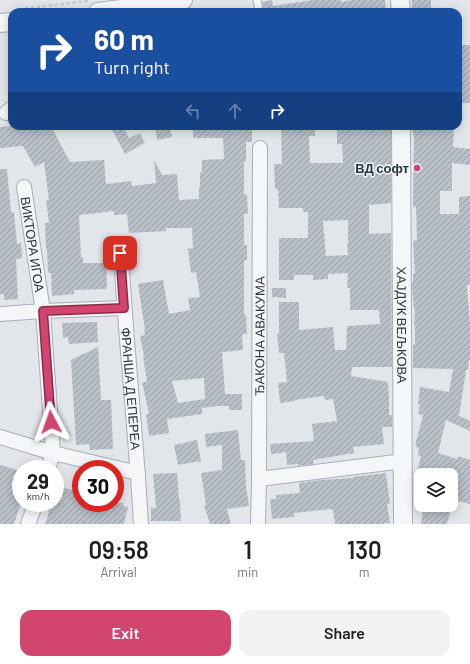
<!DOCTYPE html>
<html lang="en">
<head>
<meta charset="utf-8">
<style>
	body { margin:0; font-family:Barlow,sans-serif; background:#f2f2f2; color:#202124; height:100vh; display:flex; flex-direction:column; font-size:15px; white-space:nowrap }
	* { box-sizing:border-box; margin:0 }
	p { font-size:13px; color:#757577 }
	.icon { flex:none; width:22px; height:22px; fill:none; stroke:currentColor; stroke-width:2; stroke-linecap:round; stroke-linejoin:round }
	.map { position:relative; height:524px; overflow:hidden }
	.details { display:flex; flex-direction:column; background:#fff; flex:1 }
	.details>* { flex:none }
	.top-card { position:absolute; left:8px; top:8px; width:454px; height:122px; border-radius:12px; box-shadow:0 2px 10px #0003; background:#1a4fa0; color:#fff; overflow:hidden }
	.controls { position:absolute; left:414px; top:468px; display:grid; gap:8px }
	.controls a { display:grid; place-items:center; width:44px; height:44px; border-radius:8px; background:#fff; box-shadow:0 2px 10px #0003; font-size:20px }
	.speed { position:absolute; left:12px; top:460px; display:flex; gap:8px; font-size:20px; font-weight:700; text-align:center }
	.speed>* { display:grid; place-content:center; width:52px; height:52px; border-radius:50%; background:#fff; box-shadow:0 2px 10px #0003; line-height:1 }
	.speed small { font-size:10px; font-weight:400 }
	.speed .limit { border:6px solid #d22; background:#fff; color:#111 }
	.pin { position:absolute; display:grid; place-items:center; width:34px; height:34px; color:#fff; margin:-17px; border-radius:8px; box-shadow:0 2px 6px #0006 }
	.me { position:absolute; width:44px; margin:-22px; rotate:356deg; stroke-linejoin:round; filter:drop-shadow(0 0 3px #0008) }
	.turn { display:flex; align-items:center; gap:14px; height:84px; padding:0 20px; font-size:18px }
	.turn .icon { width:52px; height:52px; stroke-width:2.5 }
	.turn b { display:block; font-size:28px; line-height:34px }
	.lanes { display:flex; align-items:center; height:38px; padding:0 20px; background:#0003; justify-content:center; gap:20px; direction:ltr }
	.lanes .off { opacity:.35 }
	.eta { display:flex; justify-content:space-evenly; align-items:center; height:68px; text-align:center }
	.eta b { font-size:24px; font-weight:600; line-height:28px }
	.action { display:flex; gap:8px; margin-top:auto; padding:8px 20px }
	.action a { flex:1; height:46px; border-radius:12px; background:#d1456f; color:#fff; font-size:16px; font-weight:600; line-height:46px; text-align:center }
	.action a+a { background:#f2f2f2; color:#202124 }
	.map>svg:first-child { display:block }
</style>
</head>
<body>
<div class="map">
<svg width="470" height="524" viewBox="0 0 470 524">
	<defs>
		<pattern id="building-hatch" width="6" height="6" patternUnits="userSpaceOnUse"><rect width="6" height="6" fill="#b9c0c8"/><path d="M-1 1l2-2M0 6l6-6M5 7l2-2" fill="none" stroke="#969da4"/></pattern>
	</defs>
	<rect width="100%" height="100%" fill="#e2e6ea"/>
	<path fill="url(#building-hatch)" fill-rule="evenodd" d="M272 0 273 6 313 0H341V2L352 0H385L386 12H264L262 2Z
		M412 0H431V12H412Z
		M458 45H470V103H458Z
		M10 126H51L70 162 104 160 106 184 131 181 132 186 156 183 154 160 163 177V175L177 174 179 200 199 199V187H200V172H202V160L224 159 223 138H193V126H252V142H246V162H244V195H247L248 214H244V245H247V260H244V315H246L247 334H242L243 350 222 352 225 394H242V410H229V406H218L202 408V414L167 419 169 433 149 436 146 414H149L142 382H147L143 356H144L140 336 145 335 144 330H145L138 284 163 280 169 314 190 310 188 298 200 297 196 272 191 273 188 249 193 248 192 228H166V231L129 233 127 214 114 215V211L79 215 81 257H83V263H106L107 289 74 290V294L52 296 51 273H48L47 249H46L45 223H49L46 200H49L44 162 35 167 23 146 0 148V127ZM204 378 205 399 178 403 172 381Z
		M110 126H123L129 138 140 133 145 143 125 154Z
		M155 126H170L172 137 157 140Z
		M281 126H315V136H309L310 163H343L342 144H337V126H391V203L369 205V234L391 233 392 367H352L351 376 388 382 389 398V415H392V427H382L384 444 353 447 354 453 313 460 314 464 298 466V464L287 465 286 452 271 454 270 444 314 441 312 424 337 421 333 399 325 400 324 396 295 400V401L280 403 278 383 287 382 284 353H279L277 334H279V302H299V330L333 327 335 350H346L347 326 380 324 379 310H350V288H347L348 273 328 274V279L313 280V275H294V280H279V238H308V212H303V208H279L278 189H275L274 164H282ZM348 220V244H347L348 255 326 256 323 221Z
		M413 126H454L453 147 470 149V165L452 163V191H440V214H459V197L470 196V285H467L470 323V360H469L468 370H466L459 416 470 421V431L446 420 438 453 457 459 458 456 470 460V504L451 499V475H430L417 472 421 456 418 455 419 448 415 446 423 415 418 414 420 404H418L420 387 449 392 453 369 413 368V344H415V325H414L415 309H414L412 288V283H413V274H415L413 241 417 240 416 207H413L414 136 413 135Z
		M0 169H7L11 212H14L17 244 21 243 22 258 16 259 18 299 4 300V294H0Z
		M272 288H286V298L272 297Z
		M97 322 98 342 69 344 68 337 63 338 62 323Z
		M98 347 101 400H111L113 449 90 450 89 444 76 445 71 360Z
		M238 430 241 460H245L246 486 249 506 227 509 231 524H210L204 505H206L201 473 222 470V445L206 447 205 434Z
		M197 440 201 461 178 465 174 445Z
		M0 465 21 471V503L14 524H0Z
		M177 473 179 500H180L181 521H151V508H156L153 474Z
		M386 473 390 504H387L390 523 379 524H335L333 510H332L331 509 294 513V517L272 519 270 499H276V495L300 493 299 483 321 480 353 478V477Z
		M59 486 81 493V503H124L123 506 128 507 124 524H45L49 512 48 511 50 503H55V498Z
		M424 505H434L451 509 447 524H421Z"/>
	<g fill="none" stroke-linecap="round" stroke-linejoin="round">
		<g stroke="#a7aeb5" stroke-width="9">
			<path id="service" d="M257 0 259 12"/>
		</g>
		<g stroke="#a7aeb5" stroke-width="16">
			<g id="minor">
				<path d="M6 113 12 108"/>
				<path id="s1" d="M24 187 43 311 53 453 48 469"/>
				<path id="s2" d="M121 253C126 344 136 434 141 524"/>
				<path d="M0 314 43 311 124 308"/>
				<path d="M0 437 53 453 138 473"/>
				<path d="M259 479 404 461"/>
				<path d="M28 524 36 503"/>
				<path id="s3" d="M258 524 259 479 260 148"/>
			</g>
		</g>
		<g stroke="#a7aeb5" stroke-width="20">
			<g id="tertiary">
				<path d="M400 0 401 12"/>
				<path d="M98 12 129 8 183 0"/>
				<path d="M0 23 12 22"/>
				<path id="s4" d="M401 126 403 524"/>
			</g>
		</g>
		<path stroke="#bfc4c9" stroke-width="2" stroke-dasharray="3 3" stroke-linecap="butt" d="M19 9 88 1"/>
		<use href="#service" stroke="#f4f6f8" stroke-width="7"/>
		<use href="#minor" stroke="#f4f6f8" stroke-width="14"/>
		<use href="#tertiary" stroke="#f4f6f8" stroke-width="18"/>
	</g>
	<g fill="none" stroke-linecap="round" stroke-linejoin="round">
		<g stroke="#882d48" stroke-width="10">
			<path id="route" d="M51 422 43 311 124 308 120 253"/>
		</g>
		<use href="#route" stroke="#d1456f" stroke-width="7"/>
	</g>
	<circle fill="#d1456f" stroke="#f1f5f8" stroke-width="1.5" cx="417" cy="168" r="4"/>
	<g text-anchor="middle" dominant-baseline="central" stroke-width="3" stroke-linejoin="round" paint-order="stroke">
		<g font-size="13" font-weight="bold" fill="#293643" stroke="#f1f5f8" text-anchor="end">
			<text x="409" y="168">ВД софт</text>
		</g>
		<g font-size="13" fill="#293643" stroke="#f1f5f8">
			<text stroke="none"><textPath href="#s1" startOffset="58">ВИКТОРА ИГОА</textPath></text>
			<text stroke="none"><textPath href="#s4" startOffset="199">ХАЈДУК ВЕЉКОВА</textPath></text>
			<text stroke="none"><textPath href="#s3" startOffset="188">ЂАКОНА АВАКУМА</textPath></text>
			<text stroke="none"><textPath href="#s2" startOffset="136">ФРАНША Д ЕПЕРЕА</textPath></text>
		</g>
	</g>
</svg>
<div class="controls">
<a><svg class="icon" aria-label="layers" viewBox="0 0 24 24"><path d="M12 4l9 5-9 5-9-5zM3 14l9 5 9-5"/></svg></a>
</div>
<div class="speed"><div>29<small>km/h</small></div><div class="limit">30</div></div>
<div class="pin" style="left:120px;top:253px;background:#d93025"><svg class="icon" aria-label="arrive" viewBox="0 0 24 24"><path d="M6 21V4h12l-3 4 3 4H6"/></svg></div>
<svg class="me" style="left:51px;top:422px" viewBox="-20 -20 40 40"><path d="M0-17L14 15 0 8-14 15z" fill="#d1456f" stroke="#fff" stroke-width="4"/></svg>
<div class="top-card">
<div class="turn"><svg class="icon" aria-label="right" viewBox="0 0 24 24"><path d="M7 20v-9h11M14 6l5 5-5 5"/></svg><div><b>60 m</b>Turn right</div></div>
<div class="lanes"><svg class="icon off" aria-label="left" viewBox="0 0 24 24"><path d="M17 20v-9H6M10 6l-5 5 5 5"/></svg><svg class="icon off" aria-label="ahead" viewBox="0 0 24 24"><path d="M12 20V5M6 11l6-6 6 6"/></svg><svg class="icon" aria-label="right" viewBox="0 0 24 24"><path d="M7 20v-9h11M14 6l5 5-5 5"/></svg></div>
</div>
</div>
<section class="details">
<div class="eta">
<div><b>09:58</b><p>Arrival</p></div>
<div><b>1</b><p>min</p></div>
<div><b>130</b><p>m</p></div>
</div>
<div class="action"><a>Exit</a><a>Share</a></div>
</section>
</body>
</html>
